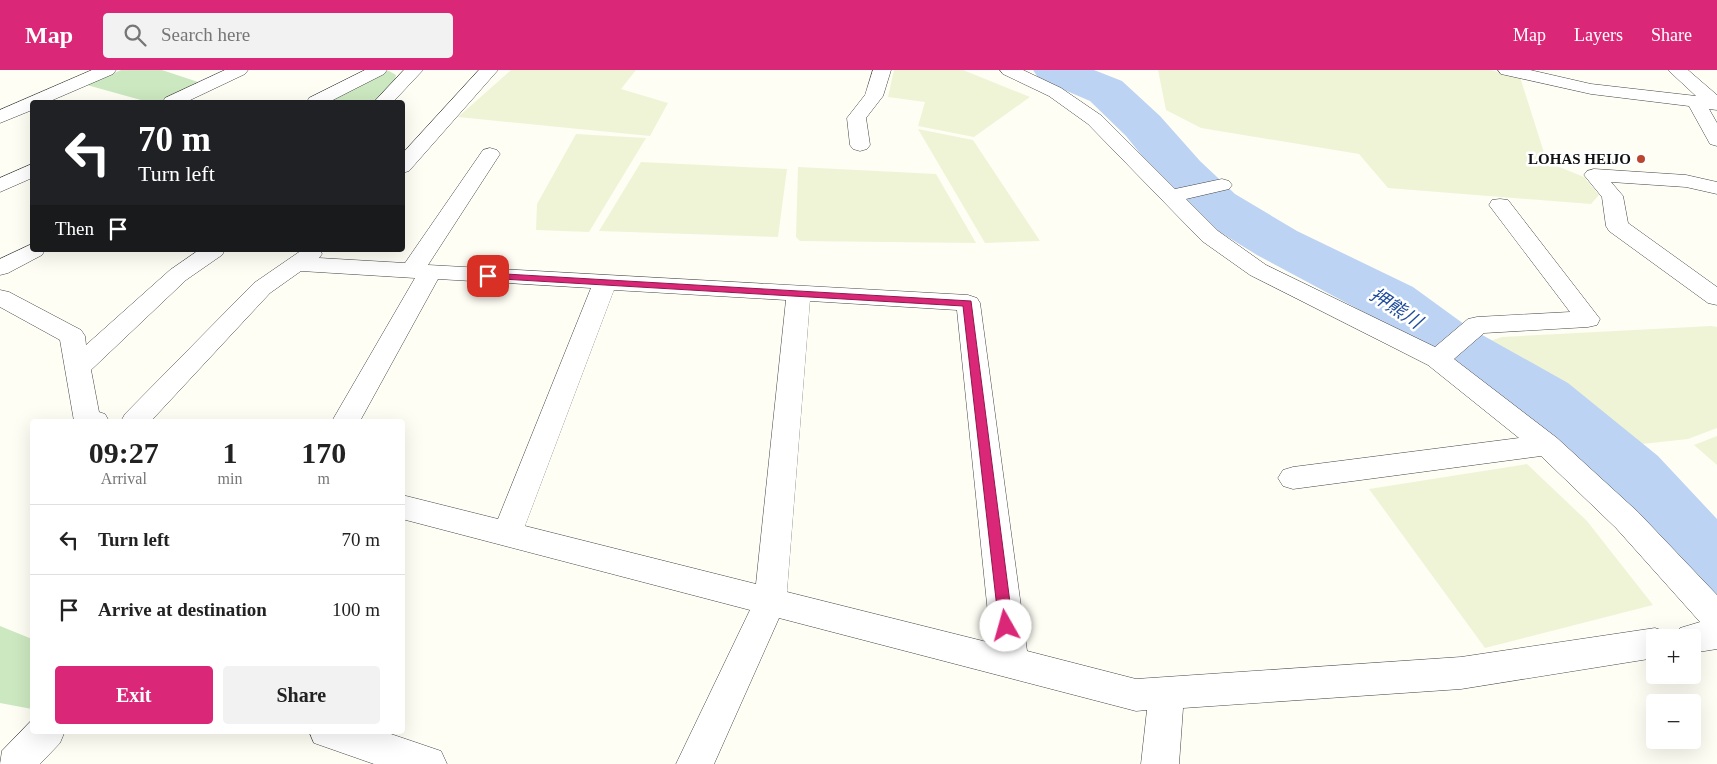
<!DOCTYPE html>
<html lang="en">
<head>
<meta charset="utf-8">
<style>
	body { margin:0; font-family:"Times New Roman","Noto Sans JP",serif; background:#f2f2f2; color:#222; height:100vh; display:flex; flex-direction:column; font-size:19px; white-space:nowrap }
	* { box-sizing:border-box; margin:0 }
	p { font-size:16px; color:#767676 }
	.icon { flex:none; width:28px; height:28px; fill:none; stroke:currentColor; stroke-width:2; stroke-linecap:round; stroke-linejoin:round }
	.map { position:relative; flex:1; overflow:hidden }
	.details { position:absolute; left:30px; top:349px; width:375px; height:315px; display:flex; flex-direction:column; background:#fff; border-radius:5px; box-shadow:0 5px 20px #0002 }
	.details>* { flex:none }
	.banner { position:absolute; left:30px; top:30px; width:375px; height:152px; border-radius:5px; box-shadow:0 5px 20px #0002; background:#202124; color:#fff; overflow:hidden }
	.tools { position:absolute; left:1646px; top:559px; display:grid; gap:10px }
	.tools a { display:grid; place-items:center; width:55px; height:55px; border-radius:5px; background:#fff; box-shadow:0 5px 20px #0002; font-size:25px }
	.pin { position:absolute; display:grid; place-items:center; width:42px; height:42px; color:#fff; margin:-21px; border-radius:10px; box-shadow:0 2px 8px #0006 }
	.me { position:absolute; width:55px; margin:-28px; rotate:353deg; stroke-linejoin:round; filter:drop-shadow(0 0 4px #0008) }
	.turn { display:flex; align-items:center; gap:18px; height:105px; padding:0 25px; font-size:22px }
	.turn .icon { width:65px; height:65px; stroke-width:2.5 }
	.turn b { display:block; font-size:35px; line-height:42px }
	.then { display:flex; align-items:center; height:48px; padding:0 25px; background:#0003; gap:10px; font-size:19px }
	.eta { display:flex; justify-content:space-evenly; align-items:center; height:85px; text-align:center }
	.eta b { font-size:30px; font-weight:800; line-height:35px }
	.cta { display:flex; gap:10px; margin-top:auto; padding:10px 25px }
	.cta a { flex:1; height:58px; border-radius:5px; background:#db2777; color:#fff; font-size:20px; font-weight:800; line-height:58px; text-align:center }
	.cta a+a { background:#f2f2f2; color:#222 }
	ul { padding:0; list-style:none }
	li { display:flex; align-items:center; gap:15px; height:70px; padding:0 25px; border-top:1px solid #e0e0e0 }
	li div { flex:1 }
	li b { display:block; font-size:19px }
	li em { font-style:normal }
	header { display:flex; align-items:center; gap:30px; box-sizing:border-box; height:70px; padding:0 25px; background:#db2777; color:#fff }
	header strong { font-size:24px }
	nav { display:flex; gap:28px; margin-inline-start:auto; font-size:18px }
	.search { width:350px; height:45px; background:#f2f2f2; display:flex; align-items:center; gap:12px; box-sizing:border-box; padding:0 18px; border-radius:5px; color:#767676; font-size:19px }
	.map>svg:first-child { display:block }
</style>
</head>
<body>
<header>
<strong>Map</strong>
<div class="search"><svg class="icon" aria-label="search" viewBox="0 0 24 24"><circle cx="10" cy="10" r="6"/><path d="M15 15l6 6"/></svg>Search here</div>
<nav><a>Map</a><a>Layers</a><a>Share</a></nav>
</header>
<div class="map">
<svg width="1717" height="694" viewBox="0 0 1717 694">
	<rect width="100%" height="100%" fill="#fefef5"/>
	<path fill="#f0f4d6" d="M511 0H636L621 19 668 33 650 66 458 47Z
		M894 0H963L1030 27 974 67 918 56 925 32 888 27Z
		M1158 0H1490L1520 7 1547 92 1584 107 1599 125 1591 134 1388 118 1359 84 1201 58 1166 40Z
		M918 59 973 70 1040 171 985 173Z
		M576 64 646 68 589 162 536 160 537 134Z
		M641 92 787 99 778 167 599 161Z
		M798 97 936 104 976 173 800 171 796 167Z
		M1711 256 1717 257V358L1688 369 1624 376 1480 274 1502 267Z
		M1717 366V395L1694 375Z
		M1527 394 1587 451 1653 535 1485 578 1369 419Z"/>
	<path fill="#cce8c0" d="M121 0H162L204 14 166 32H148L87 15Z
		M389 1 396 5 395 10 373 32H321L376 3Z
		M0 556 32 569V639L0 633Z"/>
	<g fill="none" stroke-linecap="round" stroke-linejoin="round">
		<path fill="#bdd3f3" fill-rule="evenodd" d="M1033 0H1094L1122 11 1160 46 1200 91 1235 124 1297 161 1413 217 1468 257 1568 313 1658 386 1717 449V539L1688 529 1606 426 1520 347 1422 287 1369 245 1257 185 1197 148 1164 113 1126 66 1090 31 1039 9Z"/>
		<g stroke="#444" stroke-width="1">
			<path id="minor" d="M92 0H116L113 4 48 32H32V40L0 53V40Z
				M225 0H248L245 4 186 32H163L165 28Z
				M365 0H387L384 4 329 32H307L309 28Z
				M404 0H423L393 32H374Z
				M479 0H498L409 101 402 103V84Z
				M873 0H891L883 26 866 48 870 75 867 79 860 81 853 79 850 75 847 48 865 25Z
				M1000 0H1023L1061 18 1102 46 1175 119 1222 109 1229 111 1232 115 1229 119 1186 129 1218 161 1266 195 1435 277 1468 249 1477 247 1570 242 1489 135 1492 130 1500 129 1508 130 1600 249 1597 255 1588 257 1484 263 1454 289 1557 368 1638 442 1717 525V579L1692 583V568H1675L1680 558 1700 552 1616 458 1541 386 1293 419 1283 416 1278 408 1283 400 1293 397 1519 368 1428 295 1250 205 1202 171 1088 54 1049 26 1003 4Z
				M1498 0H1530L1591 14 1696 26 1668 0H1688L1717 25V40L1709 39 1717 53V76L1710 74 1689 36 1591 24 1501 4Z
				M490 78 497 80 500 84 428 195 968 225 977 228 980 233 1027 581 1136 609 1461 587 1655 558 1667 562 1669 568H1655V588L1461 619 1183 638 1179 694H1141L1147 640 1136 641 779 548 714 694H676L750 540 402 449V425L498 449 591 218 438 209 360 351H332L415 208 301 201 270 223 151 351H121L125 344 254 213 302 180H320L322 184 319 188 405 193 483 80ZM614 220 786 230 756 514 525 456ZM810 231 957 240 991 573 787 522Z
				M32 94V108L0 122V108Z
				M1594 99 1686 105 1717 112V124L1686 117 1611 112 1623 126 1628 153 1717 217V235L1708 233 1609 161 1606 156 1602 127 1584 105 1587 101Z
				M32 174V180H45L42 185 8 203 0 205V189Z
				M199 180H225L222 185 186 210 91 300 99 342 105 344 109 351H74L60 270 0 237V220L9 222 81 260 85 266 86 275 170 200Z
				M32 650V661H65L60 673 40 694H0L2 681Z
				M309 661H382L441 681 447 694H374L314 673Z"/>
		</g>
		<use href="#minor" fill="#fff" fill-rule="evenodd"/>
	</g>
	<path fill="#db2777" stroke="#8e194d" d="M488 203 971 231 1013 556 1011 560 1006 562 1001 560 999 556 963 236 485 208 484 206Z"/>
	<circle fill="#ba4630" stroke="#fff" stroke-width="2" cx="1641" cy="89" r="5"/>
	<g text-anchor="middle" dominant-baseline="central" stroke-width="5" stroke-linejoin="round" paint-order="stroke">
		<g font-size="15" font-weight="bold" fill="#111" stroke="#fff" text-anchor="end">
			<text x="1631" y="89">LOHAS HEIJO</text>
		</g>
		<g font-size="19" font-style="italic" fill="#204c9d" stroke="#fff">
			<text transform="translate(1396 238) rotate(33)">押熊川</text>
		</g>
	</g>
</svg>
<div class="tools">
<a>+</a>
<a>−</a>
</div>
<div class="pin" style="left:488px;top:206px;background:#d93025"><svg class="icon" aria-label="arrive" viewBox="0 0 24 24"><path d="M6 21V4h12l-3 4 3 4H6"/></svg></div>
<svg class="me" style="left:1006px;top:556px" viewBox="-20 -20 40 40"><circle r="19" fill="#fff"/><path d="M0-13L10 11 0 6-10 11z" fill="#db2777"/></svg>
<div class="banner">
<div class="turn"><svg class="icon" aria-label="left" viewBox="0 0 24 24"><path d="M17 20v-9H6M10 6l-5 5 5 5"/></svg><div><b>70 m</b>Turn left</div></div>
<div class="then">Then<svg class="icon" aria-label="arrive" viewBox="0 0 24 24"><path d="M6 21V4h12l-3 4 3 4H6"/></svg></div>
</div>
<section class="details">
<div class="eta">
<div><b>09:27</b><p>Arrival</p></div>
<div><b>1</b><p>min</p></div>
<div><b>170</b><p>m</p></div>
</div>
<ul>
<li><svg class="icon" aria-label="left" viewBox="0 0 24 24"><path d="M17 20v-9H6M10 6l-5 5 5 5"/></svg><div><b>Turn left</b></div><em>70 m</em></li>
<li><svg class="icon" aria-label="arrive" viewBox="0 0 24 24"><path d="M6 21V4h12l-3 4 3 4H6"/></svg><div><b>Arrive at destination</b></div><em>100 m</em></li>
</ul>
<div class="cta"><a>Exit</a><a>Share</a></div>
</section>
</div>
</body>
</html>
